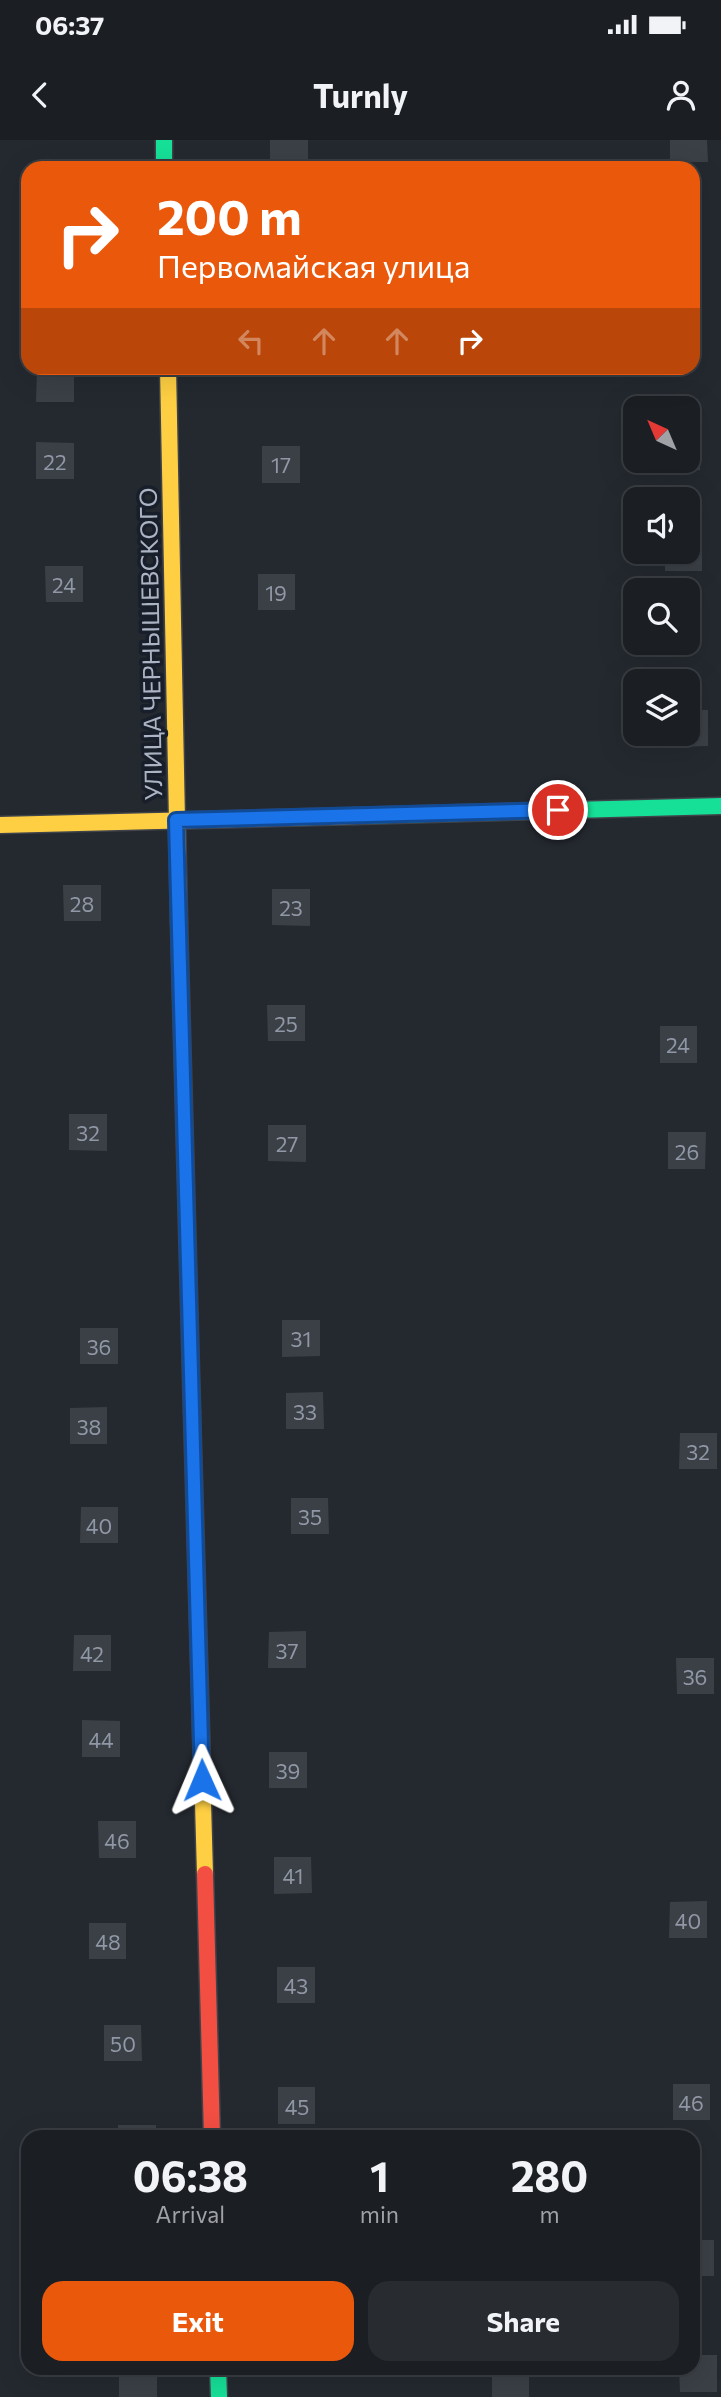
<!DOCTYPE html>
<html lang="en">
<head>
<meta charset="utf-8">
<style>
	body { margin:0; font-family:Commissioner,sans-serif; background:#282c31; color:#f1f3f6; height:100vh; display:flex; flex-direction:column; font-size:26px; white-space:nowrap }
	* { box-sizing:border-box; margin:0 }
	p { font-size:23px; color:#a0a2a6 }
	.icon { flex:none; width:38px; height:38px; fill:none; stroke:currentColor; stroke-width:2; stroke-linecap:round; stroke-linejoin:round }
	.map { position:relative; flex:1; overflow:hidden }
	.drawer { position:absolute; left:21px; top:1990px; width:679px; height:245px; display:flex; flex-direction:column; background:#1b1f24; border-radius:21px; box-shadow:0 7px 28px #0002,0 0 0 2px #393d41 }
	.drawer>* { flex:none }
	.banner { position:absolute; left:21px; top:21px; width:679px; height:214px; border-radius:21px; box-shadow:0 7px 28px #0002,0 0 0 2px #393d41; background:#ea580c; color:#fff; overflow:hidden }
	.needle { width:46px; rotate:316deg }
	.fabs { position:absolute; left:623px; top:256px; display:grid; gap:14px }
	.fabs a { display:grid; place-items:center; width:77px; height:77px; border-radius:14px; background:#1b1f24; box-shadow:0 7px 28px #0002,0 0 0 2px #393d41; font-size:35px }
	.pin { position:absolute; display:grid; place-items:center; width:60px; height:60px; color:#fff; margin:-30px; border:4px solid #fff; border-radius:50%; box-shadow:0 2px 7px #0007 }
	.me { position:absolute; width:77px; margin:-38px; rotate:359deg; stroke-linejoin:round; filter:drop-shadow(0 0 5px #0008) }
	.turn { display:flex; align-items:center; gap:24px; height:147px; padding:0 21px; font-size:32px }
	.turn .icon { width:91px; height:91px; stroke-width:2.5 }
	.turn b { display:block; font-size:49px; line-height:60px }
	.lanes { display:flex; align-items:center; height:66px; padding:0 21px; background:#0003; justify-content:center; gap:35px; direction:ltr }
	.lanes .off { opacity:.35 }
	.eta { display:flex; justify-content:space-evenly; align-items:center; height:119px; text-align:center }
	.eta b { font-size:42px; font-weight:700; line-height:49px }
	.button { display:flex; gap:14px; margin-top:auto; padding:14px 21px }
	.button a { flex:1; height:80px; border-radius:21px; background:#ea580c; color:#fff; font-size:28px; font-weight:700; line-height:80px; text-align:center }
	.button a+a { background:#282c31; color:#f1f3f6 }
	.status { display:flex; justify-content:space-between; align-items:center; height:49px; padding:0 35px; background:#1b1f24; direction:ltr }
	.status svg { height:19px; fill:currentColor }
	header { display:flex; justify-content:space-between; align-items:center; height:91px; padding:0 21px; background:#1b1f24; font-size:32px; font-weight:700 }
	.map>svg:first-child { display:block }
</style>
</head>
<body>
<div class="status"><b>06:37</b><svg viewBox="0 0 49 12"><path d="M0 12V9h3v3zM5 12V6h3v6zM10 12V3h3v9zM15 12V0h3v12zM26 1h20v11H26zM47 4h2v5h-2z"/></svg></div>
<header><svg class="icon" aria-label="back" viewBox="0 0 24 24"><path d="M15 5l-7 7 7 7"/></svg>Turnly<svg class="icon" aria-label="person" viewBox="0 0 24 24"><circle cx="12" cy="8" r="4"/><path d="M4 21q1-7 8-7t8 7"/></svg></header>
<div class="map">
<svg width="721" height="2257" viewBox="0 0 721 2257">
	<rect width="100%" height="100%" fill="#242930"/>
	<path fill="#3b4047" d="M270 0H308V25H270Z
		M670 0H707L708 22H670Z
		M693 175H697V211H693Z
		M37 228H74V262H36Z
		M262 228H300V233H262Z
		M688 294H700V330H662V320H688Z
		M36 302 74 303V339H36Z
		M262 306H300V343H262Z
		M688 394H702V431H665V411H688Z
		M45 426H83V462H46Z
		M258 434H295V470H258Z
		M688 570H708V606L671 607V593H688Z
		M63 745H101V781H64Z
		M272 749H310V786L272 785Z
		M267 865H305V901H268Z
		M660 886H697V923H660Z
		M69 974H107V1011L69 1010Z
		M268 985H306V1022L268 1021Z
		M668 992H706L705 1029H668Z
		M282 1180H320V1216L282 1217Z
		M80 1188H118V1224H80Z
		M323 1252 324 1289H286V1253Z
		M107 1267V1304H70V1268Z
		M680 1293H717V1329H679Z
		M291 1358H328L329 1394H291Z
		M81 1367H118V1403H80Z
		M306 1491V1528H268L269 1492Z
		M74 1495H111V1531H73Z
		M676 1518H714V1554H677Z
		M82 1580 120 1581V1617H82Z
		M269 1612H307V1648H269Z
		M98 1681H136V1718H99Z
		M274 1717H311L312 1753 274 1754Z
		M707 1761V1798H669L670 1762Z
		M89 1783H126V1819H89Z
		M277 1827H315V1863H277Z
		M104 1885H141L142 1921H104Z
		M673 1944H710V1980H673Z
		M278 1947H315V1984H278Z
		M118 1985H156V1997H118Z
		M693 2100H714V2136H693Z
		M693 2215H717V2252H680L679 2228H693Z
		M492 2231H529V2257H492Z
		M119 2232H157V2257H119Z"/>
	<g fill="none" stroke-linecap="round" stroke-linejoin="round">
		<g stroke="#404349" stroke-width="19">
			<path id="fast" d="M164 0V28
				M355 676 721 666
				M218 2228 219 2257"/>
		</g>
		<g stroke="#404349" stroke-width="19">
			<path id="slow" d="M168 228 179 782
				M0 685 355 676
				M192 1272 205 1734"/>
		</g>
		<g stroke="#404349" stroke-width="19">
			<path id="jam" d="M179 782 192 1272
				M205 1734 212 1997"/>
		</g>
		<use href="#fast" stroke="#16e098" stroke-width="16"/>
		<use href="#slow" stroke="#ffcf43" stroke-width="16"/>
		<use href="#jam" stroke="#f24e42" stroke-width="16"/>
	</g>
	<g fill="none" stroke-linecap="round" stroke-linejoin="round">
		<g stroke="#114b97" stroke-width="18">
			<path id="route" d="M202 1640 176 680 558 670"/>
		</g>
		<use href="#route" stroke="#1a73e8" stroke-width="12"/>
	</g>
	<g text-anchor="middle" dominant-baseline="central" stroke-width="7" stroke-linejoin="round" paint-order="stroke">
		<g font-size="21" fill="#9097a5">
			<text x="55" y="321">22</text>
			<text x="281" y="324">17</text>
			<text x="64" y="444">24</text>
			<text x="276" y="452">19</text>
			<text x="82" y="763">28</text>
			<text x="291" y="767">23</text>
			<text x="286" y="883">25</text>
			<text x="678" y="904">24</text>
			<text x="88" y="992">32</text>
			<text x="287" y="1003">27</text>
			<text x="687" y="1011">26</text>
			<text x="301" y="1198">31</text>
			<text x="99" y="1206">36</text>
			<text x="305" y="1271">33</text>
			<text x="89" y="1286">38</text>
			<text x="698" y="1311">32</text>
			<text x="310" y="1376">35</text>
			<text x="99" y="1385">40</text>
			<text x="287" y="1510">37</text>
			<text x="92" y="1513">42</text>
			<text x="695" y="1536">36</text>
			<text x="101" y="1599">44</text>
			<text x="288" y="1630">39</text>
			<text x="117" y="1700">46</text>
			<text x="293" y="1735">41</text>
			<text x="688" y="1780">40</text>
			<text x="108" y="1801">48</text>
			<text x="296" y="1845">43</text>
			<text x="123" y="1903">50</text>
			<text x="691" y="1962">46</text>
			<text x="297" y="1966">45</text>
		</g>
		<g font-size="24" fill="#acb4c4" stroke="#181f2b">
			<text transform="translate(150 504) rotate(-91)">УЛИЦА ЧЕРНЫШЕВСКОГО</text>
		</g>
	</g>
</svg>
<div class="fabs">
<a><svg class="needle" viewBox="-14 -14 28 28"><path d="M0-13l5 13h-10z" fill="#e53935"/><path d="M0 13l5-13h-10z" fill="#a0a2a6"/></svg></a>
<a><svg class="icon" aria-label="sound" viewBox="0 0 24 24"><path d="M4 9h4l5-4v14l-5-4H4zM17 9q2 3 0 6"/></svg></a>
<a><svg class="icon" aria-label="search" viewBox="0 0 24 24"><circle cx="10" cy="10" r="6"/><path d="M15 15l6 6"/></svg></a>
<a><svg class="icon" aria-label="layers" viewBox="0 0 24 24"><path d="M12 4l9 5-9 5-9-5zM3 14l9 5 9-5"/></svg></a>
</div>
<div class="pin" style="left:558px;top:670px;background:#d93025"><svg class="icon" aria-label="arrive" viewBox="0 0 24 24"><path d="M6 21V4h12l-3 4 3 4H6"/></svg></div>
<svg class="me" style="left:202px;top:1640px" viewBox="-20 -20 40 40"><path d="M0-17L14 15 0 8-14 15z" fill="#1a73e8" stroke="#fff" stroke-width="4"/></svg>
<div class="banner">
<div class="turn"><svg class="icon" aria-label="right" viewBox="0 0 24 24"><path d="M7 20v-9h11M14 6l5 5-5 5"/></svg><div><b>200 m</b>Первомайская улица</div></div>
<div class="lanes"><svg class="icon off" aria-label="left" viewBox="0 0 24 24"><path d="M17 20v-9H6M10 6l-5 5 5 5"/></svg><svg class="icon off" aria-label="ahead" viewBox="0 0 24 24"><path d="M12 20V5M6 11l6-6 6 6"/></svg><svg class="icon off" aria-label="ahead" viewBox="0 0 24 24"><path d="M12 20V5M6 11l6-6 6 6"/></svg><svg class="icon" aria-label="right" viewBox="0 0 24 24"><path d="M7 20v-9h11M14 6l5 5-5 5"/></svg></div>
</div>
<section class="drawer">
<div class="eta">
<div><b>06:38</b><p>Arrival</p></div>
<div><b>1</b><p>min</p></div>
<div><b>280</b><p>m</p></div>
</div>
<div class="button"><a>Exit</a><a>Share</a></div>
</section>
</div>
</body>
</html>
